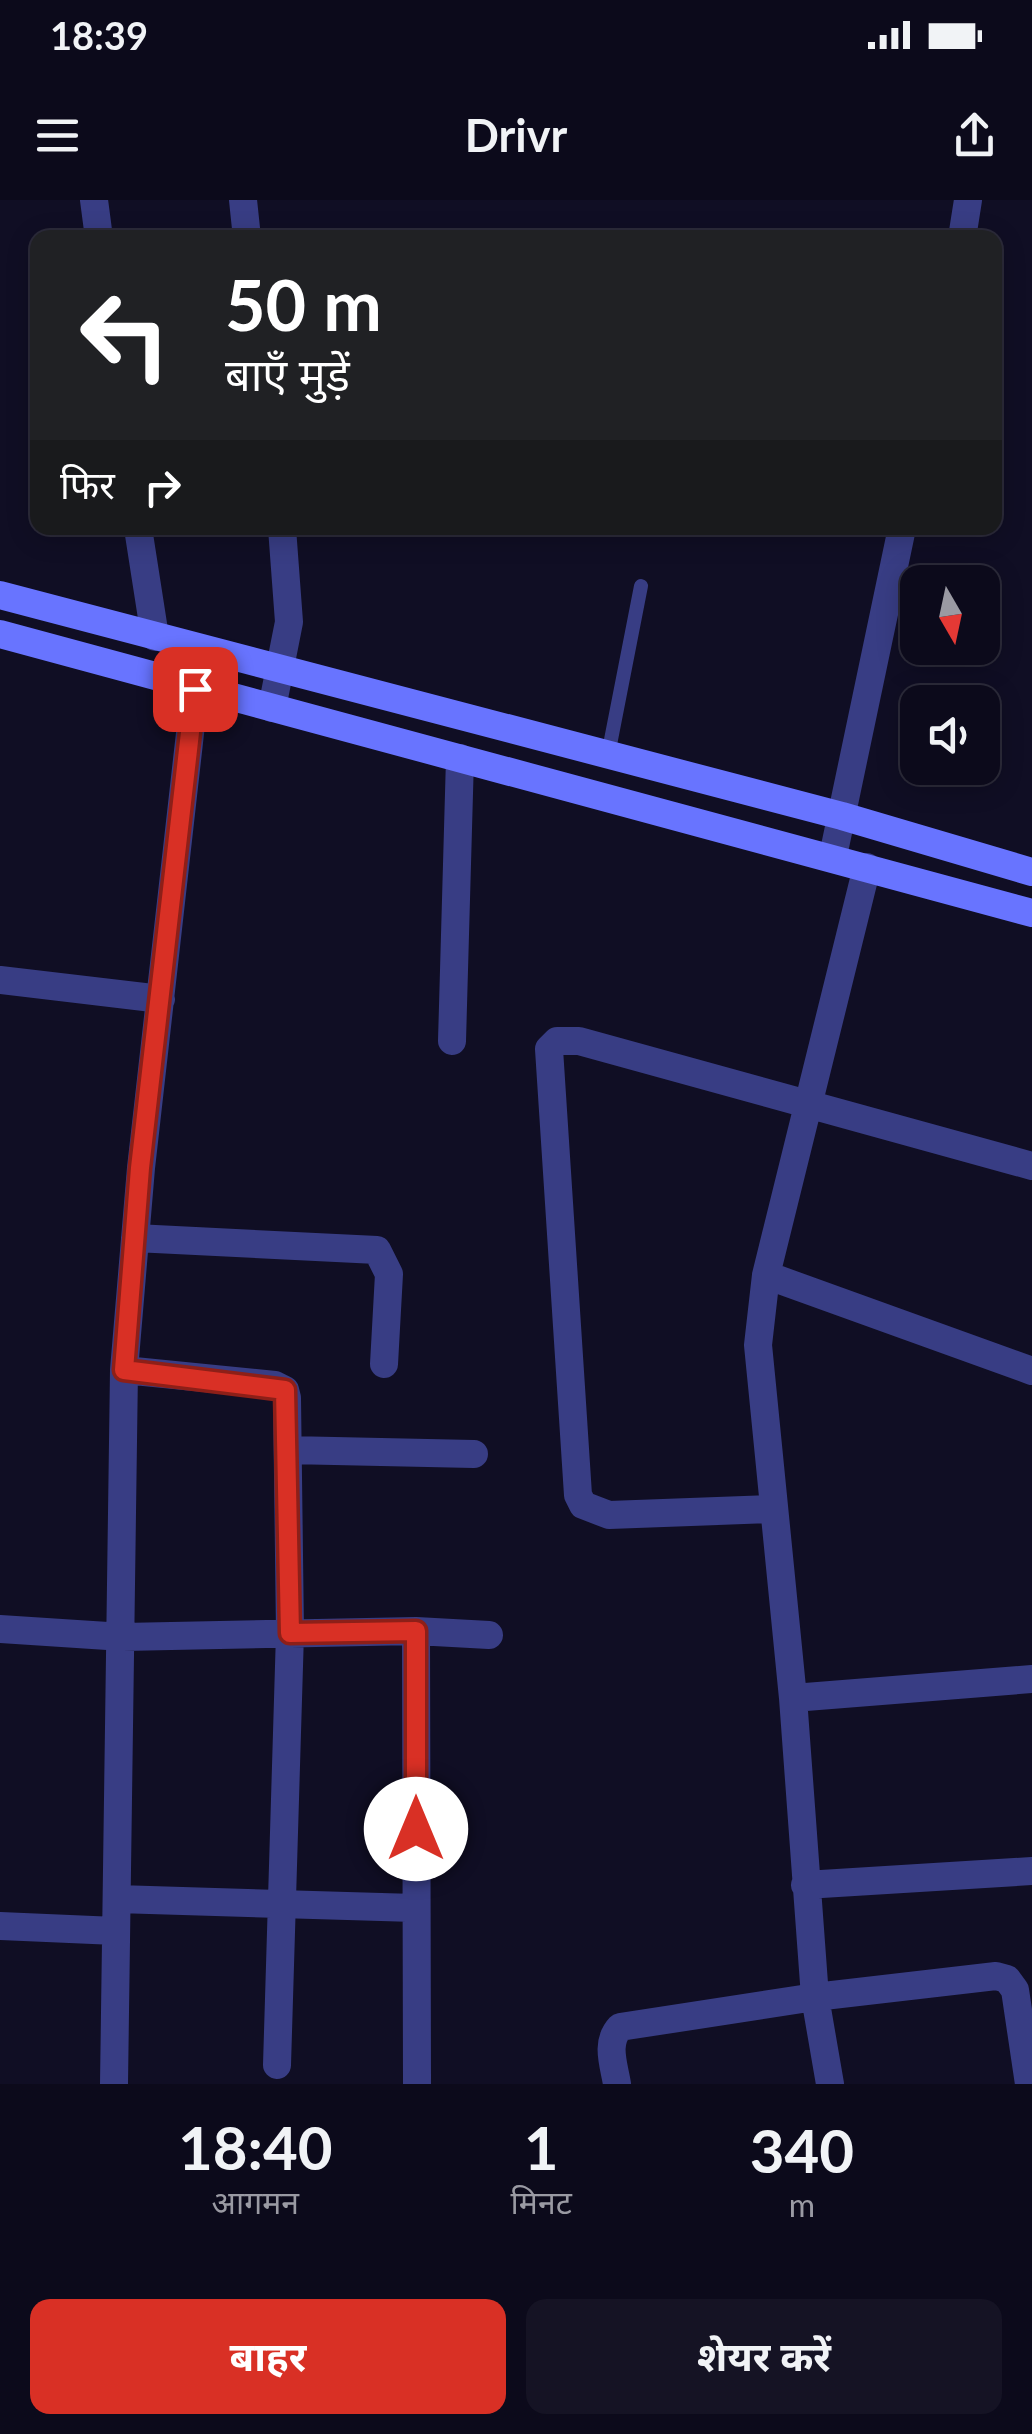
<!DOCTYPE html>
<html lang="hi">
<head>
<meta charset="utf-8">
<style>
	body { margin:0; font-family:Lato,"Noto Sans Devanagari",sans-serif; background:#151324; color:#f1f3f6; height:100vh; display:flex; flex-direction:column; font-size:38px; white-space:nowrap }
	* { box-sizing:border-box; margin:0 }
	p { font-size:32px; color:#9a9aa3 }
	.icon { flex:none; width:55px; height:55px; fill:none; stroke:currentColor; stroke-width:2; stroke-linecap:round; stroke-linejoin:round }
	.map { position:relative; height:1884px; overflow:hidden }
	.panel { display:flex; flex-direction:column; background:#0c0a1b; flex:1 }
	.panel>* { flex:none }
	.hud { position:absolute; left:30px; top:30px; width:972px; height:305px; border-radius:20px; box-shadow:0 5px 25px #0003,0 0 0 2px #2c2b3a; background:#202124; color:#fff; overflow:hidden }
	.needle { width:65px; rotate:171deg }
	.tools { position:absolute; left:900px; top:365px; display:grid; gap:20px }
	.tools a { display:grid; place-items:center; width:100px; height:100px; border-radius:20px; background:#0c0a1b; box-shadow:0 5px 25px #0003,0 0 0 2px #2c2b3a; font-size:50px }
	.pin { position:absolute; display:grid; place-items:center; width:85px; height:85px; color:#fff; margin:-42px; border-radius:20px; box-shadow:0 5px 15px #0006 }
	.me { position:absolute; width:110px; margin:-55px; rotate:0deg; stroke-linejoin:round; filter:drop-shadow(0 0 8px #0008) }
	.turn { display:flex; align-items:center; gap:35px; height:210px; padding:0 30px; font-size:45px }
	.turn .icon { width:130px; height:130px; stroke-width:2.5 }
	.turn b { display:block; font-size:70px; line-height:85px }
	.then { display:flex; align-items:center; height:95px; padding:0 30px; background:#0003; gap:20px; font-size:38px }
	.eta { display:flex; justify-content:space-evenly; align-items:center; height:170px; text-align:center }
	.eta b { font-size:60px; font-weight:700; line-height:70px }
	.primary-button { display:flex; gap:20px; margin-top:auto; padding:20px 30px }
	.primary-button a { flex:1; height:115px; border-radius:20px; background:#d93025; color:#fff; font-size:40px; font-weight:700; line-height:115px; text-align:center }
	.primary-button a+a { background:#151324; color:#f1f3f6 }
	.status { display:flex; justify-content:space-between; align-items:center; height:70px; padding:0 50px; background:#0c0a1b; direction:ltr }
	.status svg { height:28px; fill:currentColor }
	header { display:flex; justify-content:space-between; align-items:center; height:130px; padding:0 30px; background:#0c0a1b; font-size:45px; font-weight:700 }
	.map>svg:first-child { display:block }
</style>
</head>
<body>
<div class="status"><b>18:39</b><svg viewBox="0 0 49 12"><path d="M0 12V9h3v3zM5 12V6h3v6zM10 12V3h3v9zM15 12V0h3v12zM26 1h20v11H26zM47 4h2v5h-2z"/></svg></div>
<header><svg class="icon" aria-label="menu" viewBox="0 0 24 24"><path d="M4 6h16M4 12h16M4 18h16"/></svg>Drivr<svg class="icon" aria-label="share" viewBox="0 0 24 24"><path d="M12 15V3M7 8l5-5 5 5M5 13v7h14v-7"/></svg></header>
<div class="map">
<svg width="1032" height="1884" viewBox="0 0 1032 1884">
	<rect width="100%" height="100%" fill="#100e24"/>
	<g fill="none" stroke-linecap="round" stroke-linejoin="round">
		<path stroke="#383d84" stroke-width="14" d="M608 555 641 386"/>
		<path stroke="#383d84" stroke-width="28" d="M94 0 99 38
			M243 0 247 38
			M962 38 968 0
			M138 328 155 437
			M272 508 289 422 282 328
			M833 656 902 328
			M0 780 161 799
			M452 841 460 558
			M135 1038 377 1050 389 1074 384 1164
			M766 1075 1032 1171
			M124 1170 275 1185 285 1190 287 1198 290 1433 277 1865
			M288 1250 474 1254
			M773 1309 609 1315 583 1305 578 1295 549 849 557 841H579L1032 966
			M0 1429 123 1437 416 1431 489 1435
			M416 1431 417 1884
			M793 1498 1032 1479
			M805 1685 1032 1671
			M117 1699 415 1708
			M0 1726 116 1731
			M114 1884 124 1170 141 968 195 489
			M617 1884C614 1865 605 1843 620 1827L815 1797 996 1776 1007 1779 1015 1790 1029 1884
			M830 1884 815 1797 793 1498 758 1145 766 1075 867 667"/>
		<path stroke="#6874ff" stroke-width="28" d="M0 395 842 616 1032 672
			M0 434 1032 713"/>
	</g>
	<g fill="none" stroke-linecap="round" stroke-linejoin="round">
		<g stroke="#8d1f18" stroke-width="25">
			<path id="route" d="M195 489 140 968 124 1170 285 1190 290 1433 416 1431V1629"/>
		</g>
		<use href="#route" stroke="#d93025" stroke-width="18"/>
	</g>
</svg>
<div class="tools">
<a><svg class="needle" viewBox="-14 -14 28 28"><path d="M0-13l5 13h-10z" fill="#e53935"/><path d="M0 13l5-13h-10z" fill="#9a9aa3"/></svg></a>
<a><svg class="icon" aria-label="sound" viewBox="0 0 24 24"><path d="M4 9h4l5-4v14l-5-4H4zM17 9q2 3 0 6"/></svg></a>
</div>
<div class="pin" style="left:195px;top:489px;background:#d93025"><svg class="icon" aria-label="arrive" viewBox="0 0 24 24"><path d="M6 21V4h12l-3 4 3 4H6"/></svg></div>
<svg class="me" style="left:416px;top:1629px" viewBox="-20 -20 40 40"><circle r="19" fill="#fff"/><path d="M0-13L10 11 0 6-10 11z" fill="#d93025"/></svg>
<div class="hud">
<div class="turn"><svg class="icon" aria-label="left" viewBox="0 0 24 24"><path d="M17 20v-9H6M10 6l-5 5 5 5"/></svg><div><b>50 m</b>बाएँ मुड़ें</div></div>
<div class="then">फिर<svg class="icon" aria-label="right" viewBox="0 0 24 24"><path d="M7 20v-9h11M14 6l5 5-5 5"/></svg></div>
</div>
</div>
<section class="panel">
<div class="eta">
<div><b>18:40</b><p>आगमन</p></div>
<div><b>1</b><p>मिनट</p></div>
<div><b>340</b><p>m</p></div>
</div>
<div class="primary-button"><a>बाहर</a><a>शेयर करें</a></div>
</section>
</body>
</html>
